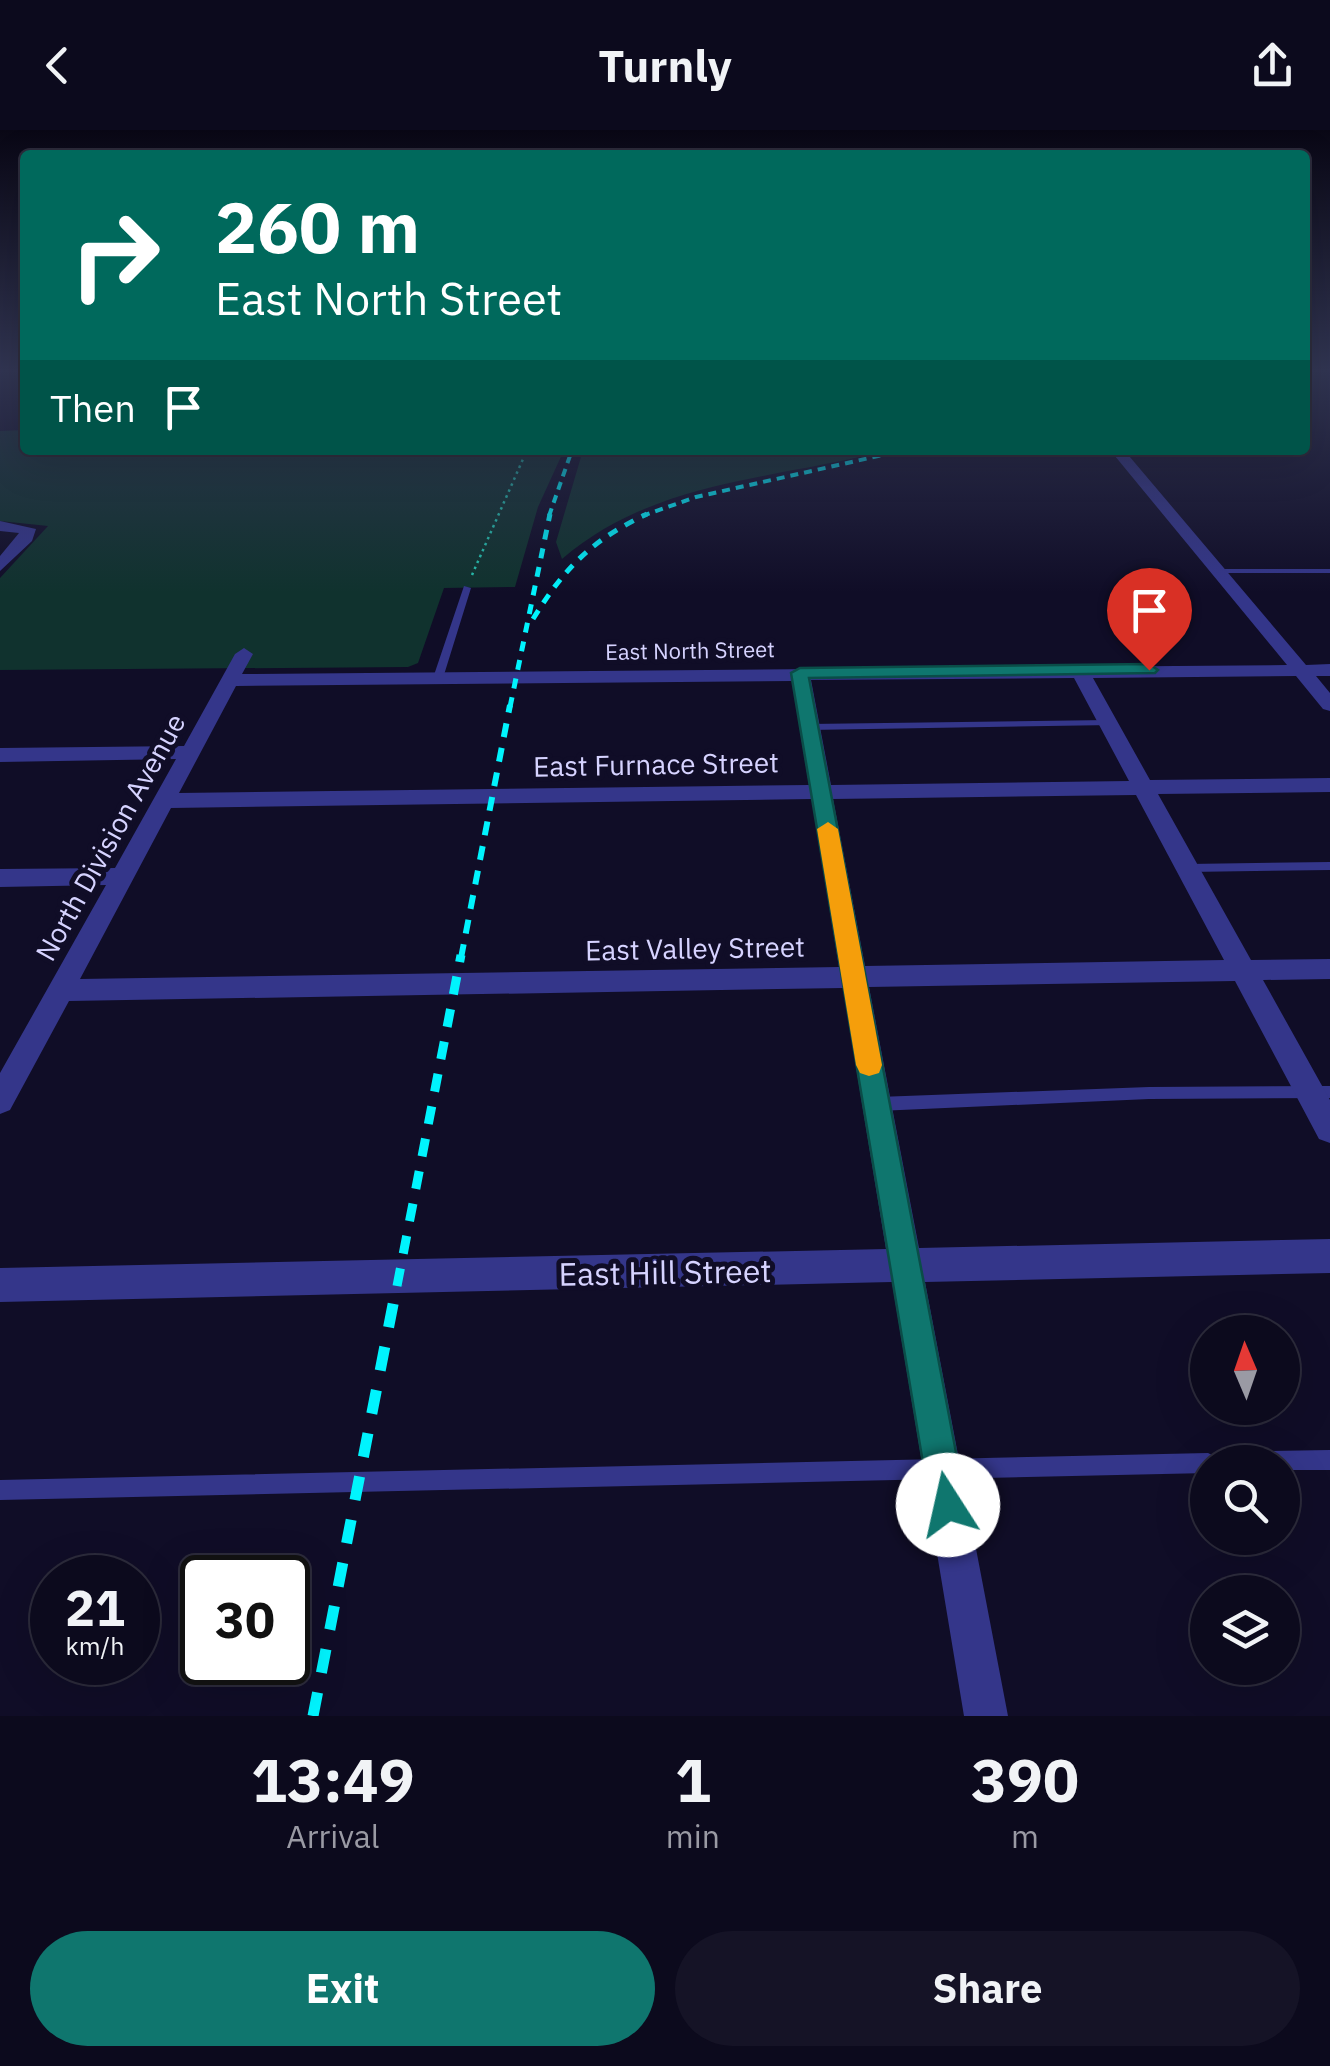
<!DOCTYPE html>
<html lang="en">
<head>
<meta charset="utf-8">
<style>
	body { margin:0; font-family:"IBM Plex Sans",sans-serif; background:#151326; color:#f1f3f6; height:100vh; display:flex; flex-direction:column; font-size:38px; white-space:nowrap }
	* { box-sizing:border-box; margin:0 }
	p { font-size:32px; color:#9a9aa4 }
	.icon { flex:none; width:55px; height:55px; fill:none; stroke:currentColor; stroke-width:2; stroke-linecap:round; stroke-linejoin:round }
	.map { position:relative; height:1586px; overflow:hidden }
	.panel { display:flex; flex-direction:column; background:#0c0a1d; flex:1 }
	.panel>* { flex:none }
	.top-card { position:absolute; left:20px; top:20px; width:1290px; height:305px; border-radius:10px; box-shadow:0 10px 40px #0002,0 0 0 2px #2c2b3b; background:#00695c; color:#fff; overflow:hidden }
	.needle { width:65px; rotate:358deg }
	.tools { position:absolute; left:1190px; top:1185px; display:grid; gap:20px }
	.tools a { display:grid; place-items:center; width:110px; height:110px; border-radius:50%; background:#0c0a1d; box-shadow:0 10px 40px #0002,0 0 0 2px #2c2b3b; font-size:50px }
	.speed { position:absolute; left:30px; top:1425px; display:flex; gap:20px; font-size:50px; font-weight:700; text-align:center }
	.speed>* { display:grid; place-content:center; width:130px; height:130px; border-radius:50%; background:#0c0a1d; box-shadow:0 10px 40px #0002,0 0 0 2px #2c2b3b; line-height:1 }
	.speed small { font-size:25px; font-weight:400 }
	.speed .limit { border:5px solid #111; border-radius:15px; background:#fff; color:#111 }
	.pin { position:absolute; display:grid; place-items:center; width:85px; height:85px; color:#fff; margin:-102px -42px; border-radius:50% 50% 50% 0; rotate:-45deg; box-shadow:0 0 10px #0007 }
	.pin .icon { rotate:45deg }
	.me { position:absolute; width:110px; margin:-55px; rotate:350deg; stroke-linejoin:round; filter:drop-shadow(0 0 8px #0008) }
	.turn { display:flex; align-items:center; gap:35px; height:210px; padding:0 30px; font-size:45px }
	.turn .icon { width:130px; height:130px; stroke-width:2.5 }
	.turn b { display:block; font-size:70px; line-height:85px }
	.then { display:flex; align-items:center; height:95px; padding:0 30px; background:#0003; gap:20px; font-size:38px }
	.eta { display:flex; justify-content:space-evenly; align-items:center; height:170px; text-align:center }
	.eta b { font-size:60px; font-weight:700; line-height:70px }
	.cta { display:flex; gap:20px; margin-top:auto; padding:20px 30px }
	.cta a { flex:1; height:115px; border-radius:60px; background:#0f766e; color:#fff; font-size:40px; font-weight:700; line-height:115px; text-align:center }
	.cta a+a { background:#151326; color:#f1f3f6 }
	header { display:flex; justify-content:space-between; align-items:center; height:130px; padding:0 30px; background:#0c0a1d; font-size:45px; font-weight:700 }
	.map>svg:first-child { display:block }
</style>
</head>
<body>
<header><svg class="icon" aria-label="back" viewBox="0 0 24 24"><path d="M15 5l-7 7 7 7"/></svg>Turnly<svg class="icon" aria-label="share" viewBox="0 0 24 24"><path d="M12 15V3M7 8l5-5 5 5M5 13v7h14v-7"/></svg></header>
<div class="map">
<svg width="1330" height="1586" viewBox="0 0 1330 1586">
	<rect width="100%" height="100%" fill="#100d27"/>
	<path fill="#10322e" d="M25 300V320H564L538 377 515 457 444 458 418 533 408 537 0 540V448L48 396 0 391V301Z
		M583 320H888C775 350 655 349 562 429L556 412Z"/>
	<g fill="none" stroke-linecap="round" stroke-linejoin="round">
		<path stroke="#25c1ae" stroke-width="2.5" stroke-dasharray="2.5 4" stroke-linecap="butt" d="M472 445 527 320"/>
		<path fill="#34368a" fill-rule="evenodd" d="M1213 439H1330V443H1213Z
			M464 456 471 458 443 548 441 550H435L433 548Z
			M1109 590 1114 593 1113 595 809 600 804 597 809 594Z
			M1330 732V740L1188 742 1182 738 1188 734Z
			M1330 956V968L1149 969 878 981 873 979 871 974 873 969 878 967 1149 957Z
			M1330 1320V1340H1282V1332H1208V1343L0 1370V1350L1208 1323 1214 1326 1221 1322Z"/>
		<path fill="#34368a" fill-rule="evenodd" d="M1110 320H1124L1306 535 1330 534V546H1316L1330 563V581L1323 579 1296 546 1093 548 1150 650 1330 648V662L1158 664 1251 830 1330 829V849L1263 850 1330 970V1013L1319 1009 1235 851 869 857 919 1118 1330 1109V1143L925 1152 1008 1586H964L892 1152 0 1172V1138L886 1119 843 858 69 871 10 980 0 984V943L106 755 0 757V739L115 738 176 629 0 632V618L184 616 235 524 244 518 253 524 242 544 1287 535ZM1074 548 1129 651 831 655 811 550ZM792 551 809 655 179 663 236 556ZM1136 665 1224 830 865 836 833 669ZM812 669 839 837 80 849 171 678Z
			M0 391 36 399 32 411 0 441V426L19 403 0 401Z"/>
		<path stroke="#00f4fe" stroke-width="4" stroke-dasharray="8 6" stroke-linecap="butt" d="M549 386 572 320
			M642 386 696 367 905 320"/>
		<path stroke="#00f4fe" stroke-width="5" stroke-dasharray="10 9" stroke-linecap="butt" d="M533 489C565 437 592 410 647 384
			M510 577 550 384"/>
		<path stroke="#00f4fe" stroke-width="6" stroke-dasharray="14 11" stroke-linecap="butt" d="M461 828 510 575"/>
		<path stroke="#00f4fe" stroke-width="9" stroke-dasharray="18 15" stroke-linecap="butt" d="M397 1156 461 825"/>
		<path stroke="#00f4fe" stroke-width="11" stroke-dasharray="24 20" stroke-linecap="butt" d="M313 1586 397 1154"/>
	</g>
	<linearGradient id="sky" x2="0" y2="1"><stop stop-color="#090715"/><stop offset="0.52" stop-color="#313552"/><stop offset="1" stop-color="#313552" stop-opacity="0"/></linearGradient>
	<rect width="1330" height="462" fill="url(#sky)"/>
	<path fill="#0f766e" stroke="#0a4d48" stroke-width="2.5" d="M1149 534 1158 540 1155 543 809 548 966 1375 961 1388 948 1393 936 1388 930 1375 791 543 800 538Z"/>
	<path fill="#f59e0b" d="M828 692 838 699 882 935 879 943 869 946 860 943 856 935 817 699Z"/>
	<g text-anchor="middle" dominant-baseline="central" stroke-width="10" stroke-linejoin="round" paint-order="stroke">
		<g font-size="22" fill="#d6d3ff" stroke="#100d27">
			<text transform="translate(690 520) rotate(-1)">East North Street</text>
		</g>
		<g font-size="28" fill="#d6d3ff" stroke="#100d27">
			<text transform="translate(656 634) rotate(-1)">East Furnace Street</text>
			<text transform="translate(110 707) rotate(-61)">North Division Avenue</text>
			<text transform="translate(695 818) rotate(-1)">East Valley Street</text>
		</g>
		<g font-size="32" fill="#d6d3ff" stroke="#100d27">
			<text transform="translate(665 1142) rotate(-1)">East Hill Street</text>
		</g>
	</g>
</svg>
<div class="tools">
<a><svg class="needle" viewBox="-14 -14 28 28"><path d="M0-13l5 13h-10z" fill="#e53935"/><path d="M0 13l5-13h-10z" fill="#9a9aa4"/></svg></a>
<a><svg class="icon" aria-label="search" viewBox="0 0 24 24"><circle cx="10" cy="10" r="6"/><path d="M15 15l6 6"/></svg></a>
<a><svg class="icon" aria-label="layers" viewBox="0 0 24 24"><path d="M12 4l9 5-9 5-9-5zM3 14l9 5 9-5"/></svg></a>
</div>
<div class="speed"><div>21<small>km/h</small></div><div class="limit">30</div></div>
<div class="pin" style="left:1149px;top:540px;background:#d93025"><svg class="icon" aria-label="arrive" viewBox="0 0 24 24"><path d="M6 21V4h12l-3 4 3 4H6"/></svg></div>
<svg class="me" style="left:948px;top:1375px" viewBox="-20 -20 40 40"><circle r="19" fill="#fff"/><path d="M0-13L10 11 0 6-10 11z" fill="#0f766e"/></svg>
<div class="top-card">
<div class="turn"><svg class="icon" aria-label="right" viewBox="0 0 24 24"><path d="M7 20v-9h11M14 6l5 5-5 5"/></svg><div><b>260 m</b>East North Street</div></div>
<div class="then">Then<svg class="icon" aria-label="arrive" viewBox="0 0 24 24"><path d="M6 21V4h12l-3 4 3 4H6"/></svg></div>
</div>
</div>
<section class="panel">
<div class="eta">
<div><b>13:49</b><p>Arrival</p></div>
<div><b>1</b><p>min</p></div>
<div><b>390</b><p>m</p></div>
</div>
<div class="cta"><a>Exit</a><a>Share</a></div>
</section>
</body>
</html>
